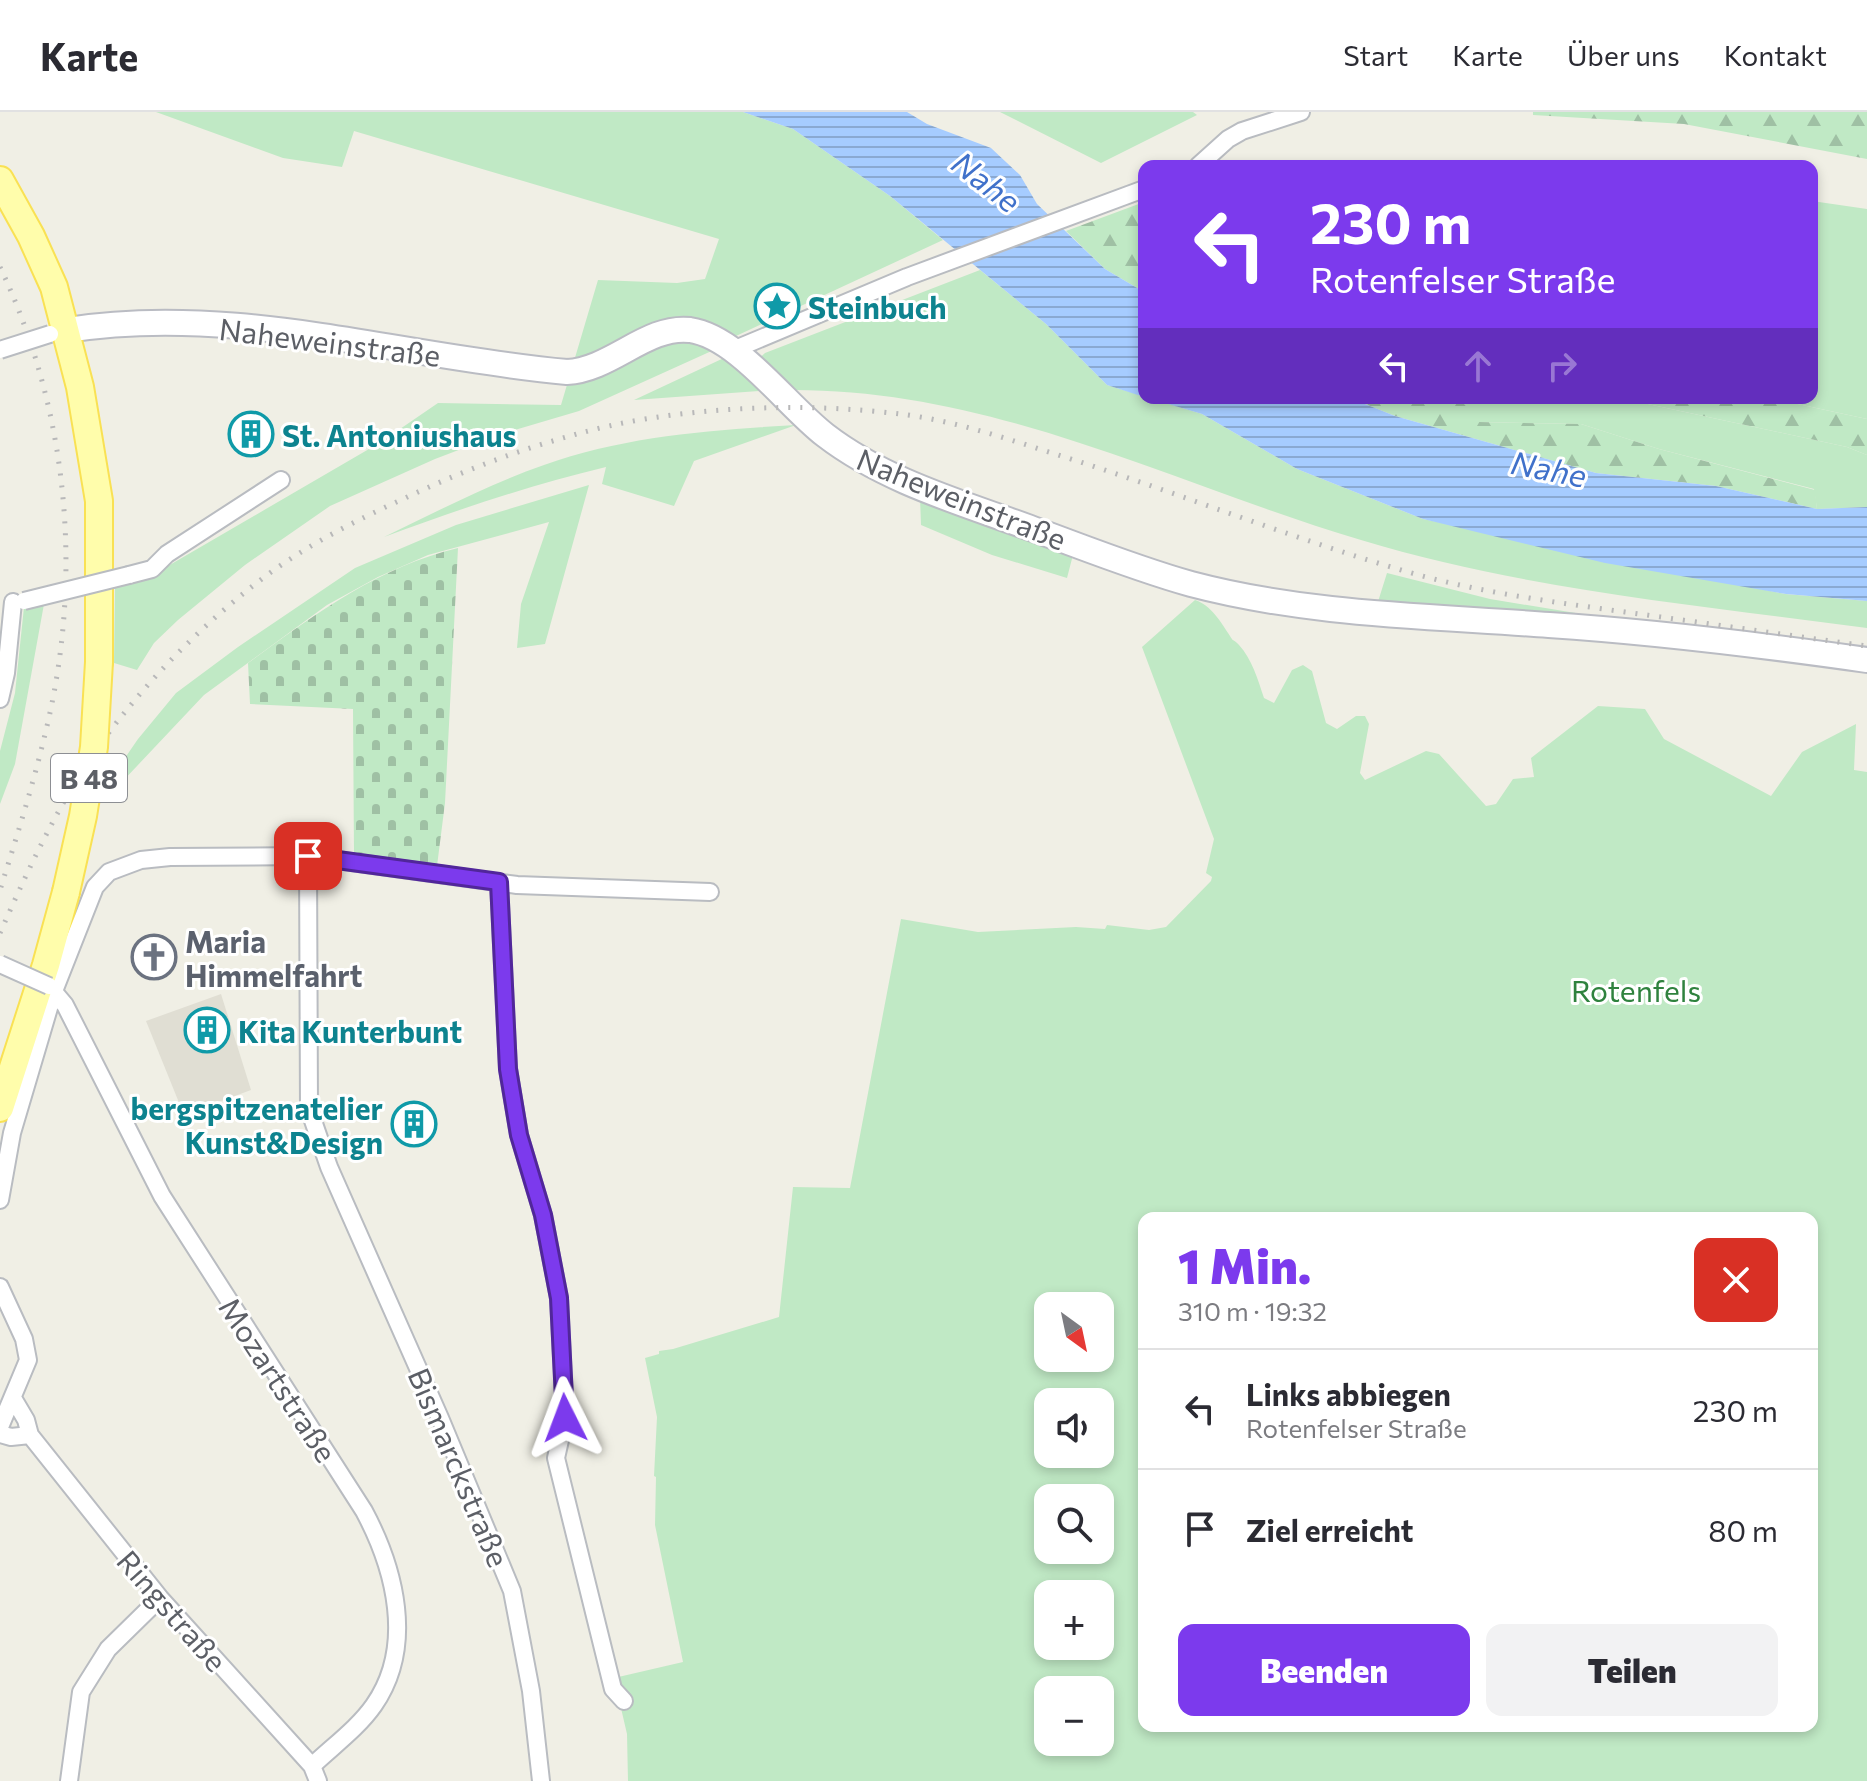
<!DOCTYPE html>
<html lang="de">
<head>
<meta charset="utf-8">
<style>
	body { margin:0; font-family:Commissioner,sans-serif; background:#f2f2f3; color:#2b2b33; height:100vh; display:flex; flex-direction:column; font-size:30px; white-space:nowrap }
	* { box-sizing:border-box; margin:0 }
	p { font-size:26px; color:#7c7c81 }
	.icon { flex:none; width:44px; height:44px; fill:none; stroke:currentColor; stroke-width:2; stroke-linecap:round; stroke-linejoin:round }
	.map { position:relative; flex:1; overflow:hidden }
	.sheet { position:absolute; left:1138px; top:1100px; width:680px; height:520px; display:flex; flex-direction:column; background:#fff; border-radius:16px; box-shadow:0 4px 12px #0003 }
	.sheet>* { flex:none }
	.banner { position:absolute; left:1138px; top:48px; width:680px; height:244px; border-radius:16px; box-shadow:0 4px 12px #0003; background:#7c3aed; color:#fff; overflow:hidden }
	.needle { width:52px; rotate:147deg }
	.fabs { position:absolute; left:1034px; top:1180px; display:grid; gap:16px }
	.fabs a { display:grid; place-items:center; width:80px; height:80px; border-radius:16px; background:#fff; box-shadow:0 4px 12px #0003; font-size:40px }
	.pin { position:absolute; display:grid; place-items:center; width:68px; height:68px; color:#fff; margin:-34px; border-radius:16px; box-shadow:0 4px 12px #0006 }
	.me { position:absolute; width:88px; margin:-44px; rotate:357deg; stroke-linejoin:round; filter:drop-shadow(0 0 6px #0008) }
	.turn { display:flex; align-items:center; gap:28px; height:168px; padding:0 40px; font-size:36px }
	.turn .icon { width:104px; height:104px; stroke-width:2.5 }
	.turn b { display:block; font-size:56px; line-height:68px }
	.lanes { display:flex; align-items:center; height:76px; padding:0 40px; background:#0003; justify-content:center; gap:40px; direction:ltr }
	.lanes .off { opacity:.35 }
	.round { display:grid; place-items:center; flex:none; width:84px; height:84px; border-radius:16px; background:#f2f2f3 }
	.summary { display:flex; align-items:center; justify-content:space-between; height:136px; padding:0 40px }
	h1 { font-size:48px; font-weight:800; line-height:60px; color:#7c3aed }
	.cta { display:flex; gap:16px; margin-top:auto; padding:16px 40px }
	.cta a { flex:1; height:92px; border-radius:16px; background:#7c3aed; color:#fff; font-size:32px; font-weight:800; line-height:92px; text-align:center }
	.cta a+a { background:#f2f2f3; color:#2b2b33 }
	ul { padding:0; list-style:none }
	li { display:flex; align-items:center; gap:24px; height:120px; padding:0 40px; border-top:2px solid #e1e1e2 }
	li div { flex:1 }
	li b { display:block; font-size:30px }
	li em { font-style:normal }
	header { display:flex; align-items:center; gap:48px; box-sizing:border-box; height:112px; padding:0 40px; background:#fff; border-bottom:2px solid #e1e1e2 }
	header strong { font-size:38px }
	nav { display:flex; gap:44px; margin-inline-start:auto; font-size:28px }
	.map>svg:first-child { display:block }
</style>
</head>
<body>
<header>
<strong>Karte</strong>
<nav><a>Start</a><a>Karte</a><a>Über uns</a><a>Kontakt</a></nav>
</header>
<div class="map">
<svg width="1867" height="1669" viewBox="0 0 1867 1669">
	<defs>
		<pattern id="forest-firs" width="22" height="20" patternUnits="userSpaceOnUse" patternTransform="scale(2)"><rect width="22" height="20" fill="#c0e9c5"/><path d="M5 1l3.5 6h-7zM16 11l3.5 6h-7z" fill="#9fc0a4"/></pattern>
		<pattern id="cemetery-stones" width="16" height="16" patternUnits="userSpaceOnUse" patternTransform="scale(2)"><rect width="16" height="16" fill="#c0e9c5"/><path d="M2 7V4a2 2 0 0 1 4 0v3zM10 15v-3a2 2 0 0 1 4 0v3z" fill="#9fc0a4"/></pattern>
		<pattern id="water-rules" width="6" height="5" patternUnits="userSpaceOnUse" patternTransform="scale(2)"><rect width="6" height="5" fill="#a6ccff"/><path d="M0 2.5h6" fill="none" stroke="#8aa9d2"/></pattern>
	</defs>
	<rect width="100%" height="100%" fill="#f0efe5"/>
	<path fill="#e0ded3" d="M221 882 251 978 184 1003 146 909Z"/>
	<path fill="#c0e9c5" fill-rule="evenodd" d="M156 0H743L793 17 890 84 943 128 736 224 716 237 579 299 498 323 435 347 330 394 245 453 178 508 154 531 137 558 114 551 115 476 149 465 381 330 438 291 561 293 598 168 677 171 705 167 719 127 354 19 342 55 283 46Z
		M1000 0H1193L1197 3 1101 51Z
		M1812 89 1867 97V307L1770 286H1812Z
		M980 158 1046 212 1107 273 1202 302 1297 357 1423 407 1785 482 1867 489V516C1697 493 1526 478 1361 428 1170 371 995 277 790 278L757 248 765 241Z
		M726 245 759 279 634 288Z
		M1459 286H1620L1847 335 1867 343V395L1817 397 1814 377 1659 337 1581 312 1478 310 1459 288Z
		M796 313 694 349 674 394 602 372 606 355C530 373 457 398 384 425 436 400 489 372 544 353 625 324 711 318 796 313Z
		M589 373 545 532 517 536 521 492 549 410 428 443 378 465 327 493 204 583 104 689 107 672 138 627 176 581 238 535 355 456 456 413Z
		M920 385 1074 439 1067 466 992 443 921 413Z
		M1387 461 1490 487 1618 508 1376 496Z
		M1195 488C1211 493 1221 510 1230 524 1234 531 1233 526 1239 533 1252 547 1258 568 1264 586L1274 591 1292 558 1303 553 1312 559 1326 611 1337 617 1356 604H1365L1369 612 1360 661 1365 668 1426 639 1439 642 1486 694 1496 692 1513 667 1534 665 1531 646 1598 594 1645 597 1664 627 1771 684 1802 640 1856 612 1854 658 1867 660V1669H628L627 1622 614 1566 683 1550 655 1413 656 1365 654 1364 657 1305 645 1246 659 1242V1239L673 1237 779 1205 793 1075 850 1076 901 807 978 820 1076 815 1105 817 1107 813 1149 818 1166 815 1211 769 1212 765 1206 761 1214 727 1142 535ZM1144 1106H1812V1614H1144ZM1048 1194H1100V1246H1048ZM1048 1290H1100V1342H1048ZM1048 1386H1100V1438H1048ZM1048 1482H1100V1534H1048ZM1048 1578H1100V1630H1048Z
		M44 492 15 652 0 692V639L15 581 24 495Z"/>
	<path fill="url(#forest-firs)" d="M1533 0H1867V47L1684 12 1533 3Z
		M1144 90V180L1105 157 1066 119Z
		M1350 286H1459L1479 310 1581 312 1659 337 1815 378 1817 397 1716 374 1596 361 1395 304Z
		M1620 286H1770L1867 307V343L1847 335Z"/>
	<path fill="url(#cemetery-stones)" d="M458 436 445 691 437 754 354 745 353 597 250 592 248 551C314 503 378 455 458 436Z"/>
	<path fill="url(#water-rules)" d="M743 0H907L927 12 991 36 1020 63 1037 92 1105 157 1144 180V285L1107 273 1046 212 890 84 793 17Z
		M1148 286H1350L1395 304 1596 361 1716 374 1817 397 1867 395V489L1786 482 1605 451 1423 407 1297 357 1202 302Z"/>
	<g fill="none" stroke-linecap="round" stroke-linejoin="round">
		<g stroke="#b9bcc1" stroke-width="20">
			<path id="street" d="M1198 54 1228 27 1242 19 1301 0
				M733 238 907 165 1144 77
				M129 463 152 457 167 442 281 368
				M0 587 6 561 13 490
				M308 744 309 997 329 1055 440 1306 512 1479 531 1579 541 1669
				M499 770 508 957 519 1023 543 1103 559 1186 565 1306 556 1346 613 1577 624 1589
				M49 874 65 893 162 1084 364 1399C395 1457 415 1534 374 1593 358 1616 333 1634 312 1654
				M0 1088 12 1021 54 879 95 775 109 760 141 748 170 745 308 744 517 773 710 780
				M0 1175 24 1227 28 1248 0 1315
				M0 1322 11 1325 30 1323 26 1308 13 1286
				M30 1323 160 1486 312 1654 318 1669
				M69 1669 81 1580 108 1537 160 1486"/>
		</g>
		<g stroke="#babcc3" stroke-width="28">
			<path id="secondary" d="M67 218C234 191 401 245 567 260 611 258 647 213 690 218 738 225 786 293 825 323 886 370 963 391 1033 417 1085 436 1137 457 1191 472 1308 503 1429 504 1549 513 1656 520 1761 533 1867 548"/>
		</g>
		<g stroke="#f9e154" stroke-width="30">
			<path id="primary" d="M0 68 31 124 54 175 80 275 99 389V550
				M0 996 46 853 66 780"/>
		</g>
		<use href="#street" stroke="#fff" stroke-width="16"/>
		<use href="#secondary" stroke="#fff" stroke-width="24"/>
		<use href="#primary" stroke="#fffdab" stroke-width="26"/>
		<path stroke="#b8b8b9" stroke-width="5" stroke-dasharray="2 10" stroke-linecap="butt" d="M0 155C68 298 83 461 47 614 34 670 17 724 0 778
			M0 821C34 744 71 665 125 600 163 553 207 510 254 473 298 438 350 411 401 388 455 362 512 340 570 324 671 294 804 289 908 303 957 310 1005 326 1052 341 1174 379 1292 427 1415 462 1484 481 1554 490 1625 500 1705 511 1786 523 1867 534"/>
		<g stroke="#b9bcc1" stroke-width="20" stroke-linecap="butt">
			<path id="street-bridge" d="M0 238 50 222
				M24 489 129 463
				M0 852 49 874"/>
		</g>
		<g stroke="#f9e154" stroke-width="30" stroke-linecap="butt">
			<path id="primary-bridge" d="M66 780 83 704 94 635 99 550"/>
		</g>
		<use href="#street-bridge" stroke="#fff" stroke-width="16"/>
		<use href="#primary-bridge" stroke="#fffdab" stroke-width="26"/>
	</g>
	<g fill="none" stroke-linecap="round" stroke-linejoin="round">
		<g stroke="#51269a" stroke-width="20">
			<path id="route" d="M308 744 499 770 508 957 519 1023 543 1103 559 1186 565 1306"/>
		</g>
		<use href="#route" stroke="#7c3aed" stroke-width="14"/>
	</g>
	<defs>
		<g id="sight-ring" transform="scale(2.3)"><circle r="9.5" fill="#fff" stroke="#0f9aa8" stroke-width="1.5"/><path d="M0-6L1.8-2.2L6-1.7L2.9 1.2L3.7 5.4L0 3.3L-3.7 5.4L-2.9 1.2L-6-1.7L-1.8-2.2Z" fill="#0f9aa8"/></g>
		<g id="building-ring" transform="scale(2.3)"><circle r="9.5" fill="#fff" stroke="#0f9aa8" stroke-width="1.5"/><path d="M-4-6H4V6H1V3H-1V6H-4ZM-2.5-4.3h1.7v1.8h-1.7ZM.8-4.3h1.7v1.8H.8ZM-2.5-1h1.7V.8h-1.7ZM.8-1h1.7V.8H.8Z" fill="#0f9aa8"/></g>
		<g id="church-ring" transform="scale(2.3)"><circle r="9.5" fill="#fff" stroke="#6b7280" stroke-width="1.5"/><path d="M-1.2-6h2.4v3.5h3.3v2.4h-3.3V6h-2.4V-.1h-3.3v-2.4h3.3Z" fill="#6b7280"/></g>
	</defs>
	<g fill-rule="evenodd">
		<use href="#sight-ring" x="777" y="194"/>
		<use href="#building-ring" x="251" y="322"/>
		<use href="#church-ring" x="154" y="845"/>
		<use href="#building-ring" x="207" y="918"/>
		<use href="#building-ring" x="414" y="1012"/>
	</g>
	<g text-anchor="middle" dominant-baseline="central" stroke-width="6" stroke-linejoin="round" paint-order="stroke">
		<rect fill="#fff" stroke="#8d8f94" stroke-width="2" x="51" y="642" width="76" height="48" rx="6"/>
		<g font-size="28" font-weight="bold" fill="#5c5f66">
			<text x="89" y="666">B 48</text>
		</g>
		<g font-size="30" font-weight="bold" fill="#0d838f" stroke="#fff" text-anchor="start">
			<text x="808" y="194">Steinbuch</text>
			<text x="282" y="322">St. Antoniushaus</text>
			<text x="238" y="918">Kita Kunterbunt</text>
			<text x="383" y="995" text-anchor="end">bergspitzenatelier<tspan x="383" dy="34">Kunst&amp;Design</tspan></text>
		</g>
		<g font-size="30" fill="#5c5f66" stroke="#fff">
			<text transform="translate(330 229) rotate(7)">Naheweinstraße</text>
			<text transform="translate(962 386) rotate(22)">Naheweinstraße</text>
			<text transform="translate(279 1267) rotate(57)">Mozartstraße</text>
			<text transform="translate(460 1355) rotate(67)">Bismarckstraße</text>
			<text transform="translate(173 1498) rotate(49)">Ringstraße</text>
		</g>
		<g font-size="30" font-weight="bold" fill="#5b616d" stroke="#fff" text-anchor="start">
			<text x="185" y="828">Maria<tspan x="185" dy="34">Himmelfahrt</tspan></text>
		</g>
		<g font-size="30" fill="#2f823e" stroke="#fff">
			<text x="1636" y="877">Rotenfels</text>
		</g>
		<g font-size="32" font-style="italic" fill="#4071ca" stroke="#fff">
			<text transform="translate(987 69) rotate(38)">Nahe</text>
			<text transform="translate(1549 356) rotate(11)">Nahe</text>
		</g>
	</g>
</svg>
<div class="fabs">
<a><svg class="needle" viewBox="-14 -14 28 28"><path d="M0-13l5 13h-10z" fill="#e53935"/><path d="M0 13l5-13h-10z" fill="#7c7c81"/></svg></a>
<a><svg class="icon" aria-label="sound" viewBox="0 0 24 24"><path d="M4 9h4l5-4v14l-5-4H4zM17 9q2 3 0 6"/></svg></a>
<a><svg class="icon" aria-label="search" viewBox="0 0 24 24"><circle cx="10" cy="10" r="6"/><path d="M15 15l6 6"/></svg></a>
<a>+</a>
<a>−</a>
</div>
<div class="pin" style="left:308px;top:744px;background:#d93025"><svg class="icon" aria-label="arrive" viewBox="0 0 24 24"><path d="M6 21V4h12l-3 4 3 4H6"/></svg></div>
<svg class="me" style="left:565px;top:1306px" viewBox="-20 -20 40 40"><path d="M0-17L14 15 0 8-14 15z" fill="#7c3aed" stroke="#fff" stroke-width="4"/></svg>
<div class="banner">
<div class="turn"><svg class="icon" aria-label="left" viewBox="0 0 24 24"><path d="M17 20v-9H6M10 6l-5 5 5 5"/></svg><div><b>230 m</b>Rotenfelser Straße</div></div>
<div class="lanes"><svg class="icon" aria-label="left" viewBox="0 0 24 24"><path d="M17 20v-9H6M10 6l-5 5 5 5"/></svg><svg class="icon off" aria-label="ahead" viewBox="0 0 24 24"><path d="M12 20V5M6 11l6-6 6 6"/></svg><svg class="icon off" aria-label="right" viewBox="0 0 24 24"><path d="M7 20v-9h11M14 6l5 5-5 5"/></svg></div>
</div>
<section class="sheet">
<div class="summary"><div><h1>1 Min.</h1><p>310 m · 19:32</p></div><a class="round" style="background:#d93025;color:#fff"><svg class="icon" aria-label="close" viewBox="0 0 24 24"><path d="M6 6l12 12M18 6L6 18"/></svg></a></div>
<ul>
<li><svg class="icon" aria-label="left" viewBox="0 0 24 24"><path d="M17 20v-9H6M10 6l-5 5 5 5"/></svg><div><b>Links abbiegen</b><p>Rotenfelser Straße</p></div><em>230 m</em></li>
<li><svg class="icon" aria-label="arrive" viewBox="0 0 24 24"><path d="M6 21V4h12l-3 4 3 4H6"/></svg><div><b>Ziel erreicht</b></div><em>80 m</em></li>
</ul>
<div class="cta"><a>Beenden</a><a>Teilen</a></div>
</section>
</div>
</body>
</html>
